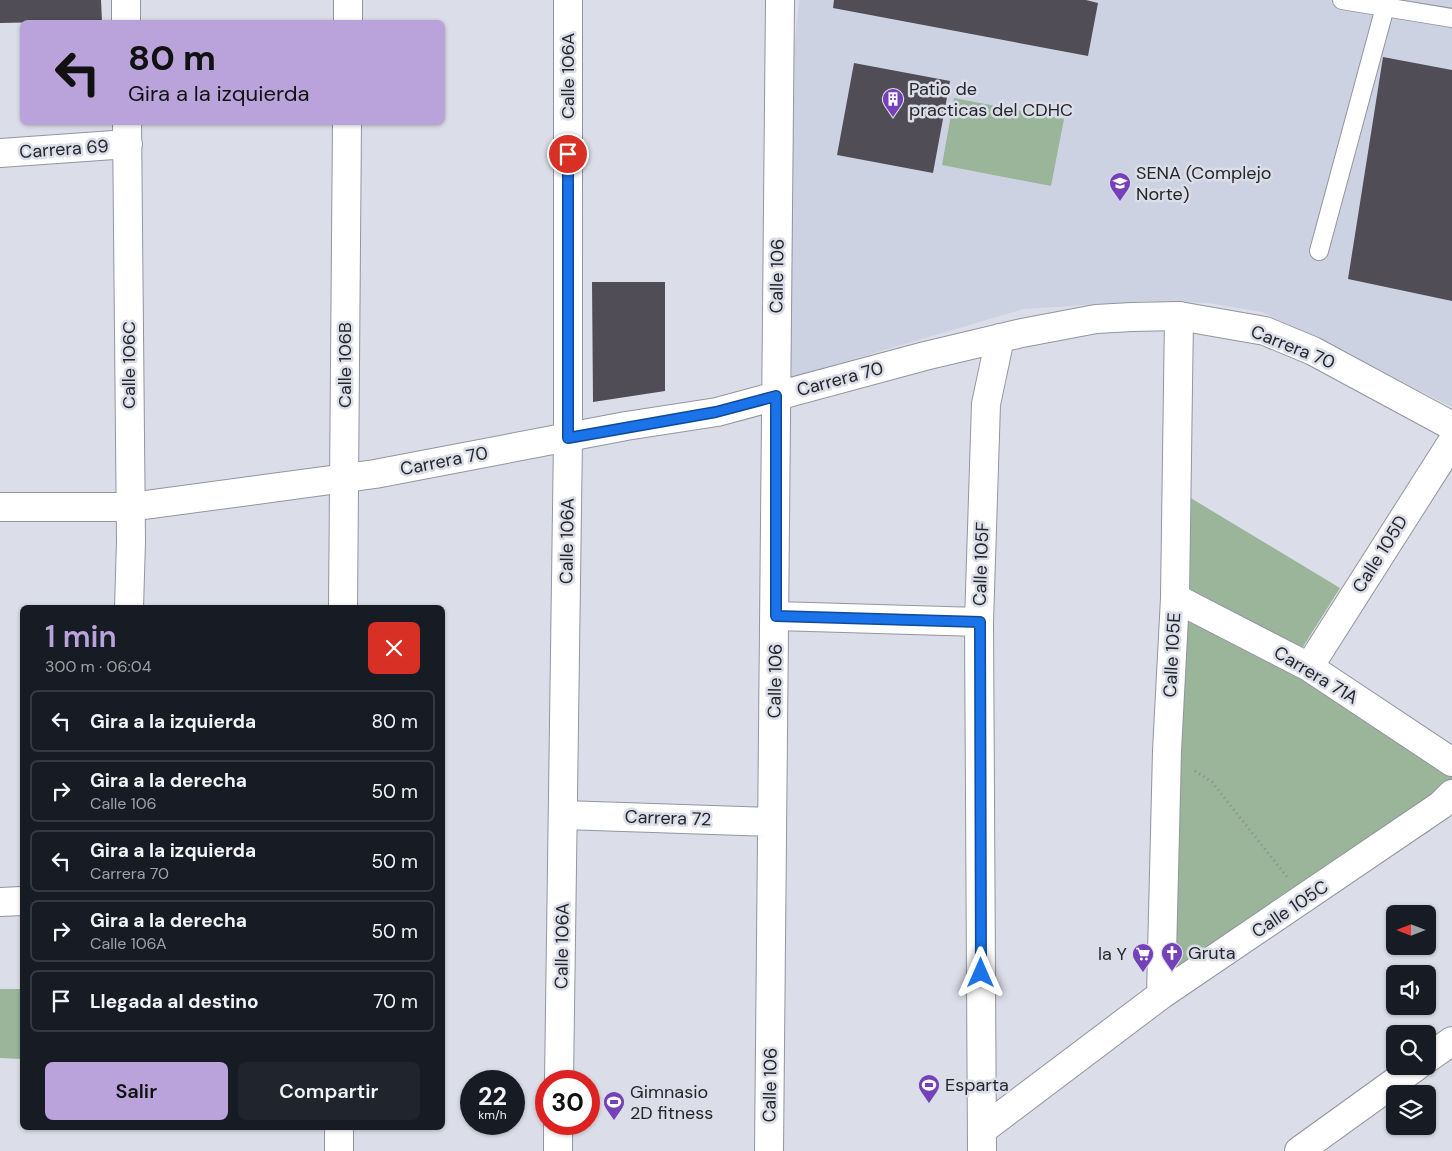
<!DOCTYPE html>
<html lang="es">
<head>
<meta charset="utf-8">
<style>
	body { margin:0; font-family:"DM Sans",sans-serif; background:#20242c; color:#f1f3f6; height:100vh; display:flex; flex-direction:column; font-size:19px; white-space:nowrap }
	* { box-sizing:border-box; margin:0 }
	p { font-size:16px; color:#9ea1a6 }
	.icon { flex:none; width:28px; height:28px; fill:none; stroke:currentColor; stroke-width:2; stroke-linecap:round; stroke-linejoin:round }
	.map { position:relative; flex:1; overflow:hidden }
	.side { position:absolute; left:20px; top:605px; width:425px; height:525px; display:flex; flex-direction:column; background:#171b24; border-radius:8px; box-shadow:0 1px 4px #0004 }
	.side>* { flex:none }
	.top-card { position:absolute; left:20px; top:20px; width:425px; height:105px; border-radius:8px; box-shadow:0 1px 4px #0004; background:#b9a3da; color:#111; overflow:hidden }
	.needle { width:32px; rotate:270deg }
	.fabs { position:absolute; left:1386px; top:905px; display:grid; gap:10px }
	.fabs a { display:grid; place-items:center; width:50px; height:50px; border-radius:8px; background:#171b24; box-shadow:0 1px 4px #0004; font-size:25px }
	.speed { position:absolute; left:460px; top:1070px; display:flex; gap:10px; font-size:25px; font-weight:700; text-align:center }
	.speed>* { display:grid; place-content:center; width:65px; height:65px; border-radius:50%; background:#171b24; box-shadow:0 1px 4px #0004; line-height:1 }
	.speed small { font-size:12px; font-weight:400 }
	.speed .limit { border:8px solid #d22; background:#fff; color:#111 }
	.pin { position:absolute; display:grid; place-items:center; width:42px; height:42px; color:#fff; margin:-21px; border:2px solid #fff; border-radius:50%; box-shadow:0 1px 5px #0007 }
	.me { position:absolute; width:55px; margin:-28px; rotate:0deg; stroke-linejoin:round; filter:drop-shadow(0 0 4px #0008) }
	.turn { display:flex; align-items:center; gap:18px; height:105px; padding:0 25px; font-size:22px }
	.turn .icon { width:65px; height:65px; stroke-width:2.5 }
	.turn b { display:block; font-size:35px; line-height:42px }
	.round { display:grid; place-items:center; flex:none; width:52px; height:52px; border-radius:8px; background:#20242c }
	.headline { display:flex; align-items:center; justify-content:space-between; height:85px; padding:0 25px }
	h1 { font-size:30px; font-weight:600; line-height:38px; color:#b9a3da }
	.primary-button { display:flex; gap:10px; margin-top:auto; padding:10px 25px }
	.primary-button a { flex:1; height:58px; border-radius:8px; background:#b9a3da; color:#111; font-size:20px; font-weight:600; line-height:58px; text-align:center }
	.primary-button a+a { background:#20242c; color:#f1f3f6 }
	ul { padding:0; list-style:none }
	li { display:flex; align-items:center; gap:15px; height:62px; margin:0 10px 8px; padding:0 15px; border:2px solid #363941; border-radius:8px }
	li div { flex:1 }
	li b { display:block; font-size:19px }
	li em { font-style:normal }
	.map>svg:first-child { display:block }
</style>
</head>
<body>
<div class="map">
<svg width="1452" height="1151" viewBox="0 0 1452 1151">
	<rect width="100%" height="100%" fill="#dbdee8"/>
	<path fill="#cdd2e2" d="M799 0H1452V407L1262 312 1209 303 1146 301 1024 309 792 377 786 259 794 49Z"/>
	<path fill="#9ab599" d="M954 98 1064 119 1051 186 942 165Z
		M1189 497 1340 588 1289 669 1452 757V792L1430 831 1195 970 1170 977Z
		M0 989H22V1059L0 1058Z"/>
	<path fill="#514d56" d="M0 0H101L102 21 0 23Z
		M834 0H1086L1098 3 1088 56 833 8Z
		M1383 57 1452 70V301L1348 279Z
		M854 63 950 81 933 173 837 155Z
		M592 282H665V391L593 402Z"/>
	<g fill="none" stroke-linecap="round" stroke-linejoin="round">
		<g stroke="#92959f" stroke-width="20">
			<path id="lane" d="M1342 0 1452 18
				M1319 251 1385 7"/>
		</g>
		<g stroke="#92959f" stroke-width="30">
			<path id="street" d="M126 0V22
				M348 22V0
				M127 122 131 541 129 608
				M0 153 128 144
				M1175 598 1309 667 1452 762
				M343 608 347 122
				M776 616 979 622
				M1309 667 1452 442
				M564 815 772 822
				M0 902 22 901
				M1161 995 1167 751 1175 598 1179 316
				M1428 1058 1452 1041
				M559 1081 568 438V0
				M339 1128V1151
				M982 1130 1161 995 1441 805 1452 794
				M558 1151V1124
				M769 1151 780 0
				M982 1151 979 622 986 404 1000 338
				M1299 1151 1417 1066"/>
		</g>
		<g stroke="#92959f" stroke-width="30">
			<path id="secondary" d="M0 507H130L375 474 626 426 717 412 925 356 1022 333 1096 319 1132 317 1179 316 1265 331 1313 351 1452 426"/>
		</g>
		<path stroke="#8a8c93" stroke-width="3" stroke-dasharray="1 4" stroke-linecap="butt" d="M1195 771 1212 782 1287 877"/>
		<use href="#lane" stroke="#fff" stroke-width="18"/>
		<use href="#street" stroke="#fff" stroke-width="28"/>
		<use href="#secondary" stroke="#fff" stroke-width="28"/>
	</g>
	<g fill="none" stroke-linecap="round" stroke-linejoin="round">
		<g stroke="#114b97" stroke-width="12">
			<path id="route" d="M568 154V438L716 412 776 396V616L980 622 981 973"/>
		</g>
		<use href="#route" stroke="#1a73e8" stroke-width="9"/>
	</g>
	<defs>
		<g id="building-pin" transform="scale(1.125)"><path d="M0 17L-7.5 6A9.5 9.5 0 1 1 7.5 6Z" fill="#7441b8" stroke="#dbdee8"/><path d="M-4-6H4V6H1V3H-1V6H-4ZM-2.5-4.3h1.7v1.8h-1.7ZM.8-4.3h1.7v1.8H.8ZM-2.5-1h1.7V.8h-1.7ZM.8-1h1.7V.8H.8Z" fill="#fff"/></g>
		<g id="university-pin" transform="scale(1.125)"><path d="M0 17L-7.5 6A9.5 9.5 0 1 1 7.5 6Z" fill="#7441b8" stroke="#dbdee8"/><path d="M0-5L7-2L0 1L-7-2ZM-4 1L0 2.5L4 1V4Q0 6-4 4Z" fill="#fff"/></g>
		<g id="church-pin" transform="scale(1.125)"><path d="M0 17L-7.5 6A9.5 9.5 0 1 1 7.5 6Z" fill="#7441b8" stroke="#dbdee8"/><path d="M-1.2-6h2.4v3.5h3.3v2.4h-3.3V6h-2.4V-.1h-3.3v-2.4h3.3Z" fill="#fff"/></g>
		<g id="supermarket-pin" transform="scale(1.125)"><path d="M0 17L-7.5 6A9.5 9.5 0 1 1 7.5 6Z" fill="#7441b8" stroke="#dbdee8"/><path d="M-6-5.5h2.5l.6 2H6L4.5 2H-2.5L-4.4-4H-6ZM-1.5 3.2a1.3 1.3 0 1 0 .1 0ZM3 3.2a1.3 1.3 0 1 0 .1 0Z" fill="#fff"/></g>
		<g id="stadium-pin" transform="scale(1.125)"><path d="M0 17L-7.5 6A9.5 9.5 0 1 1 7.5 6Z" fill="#7441b8" stroke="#dbdee8"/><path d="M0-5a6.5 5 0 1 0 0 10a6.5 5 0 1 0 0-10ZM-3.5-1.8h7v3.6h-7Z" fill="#fff"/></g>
	</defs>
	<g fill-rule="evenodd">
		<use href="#building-pin" x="893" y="99"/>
		<use href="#university-pin" x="1120" y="183"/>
		<use href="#church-pin" x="1172" y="953"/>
		<use href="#supermarket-pin" x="1143" y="954"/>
		<use href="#stadium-pin" x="929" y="1085"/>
		<use href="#stadium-pin" x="614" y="1102"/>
	</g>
	<g text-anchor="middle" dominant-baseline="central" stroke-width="5" stroke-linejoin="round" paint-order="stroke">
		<g font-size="18" fill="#25262a" stroke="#dbdee8">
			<text transform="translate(568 76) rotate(-90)">Calle 106A</text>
			<text transform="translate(64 149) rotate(-4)">Carrera 69</text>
			<text transform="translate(777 276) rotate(-89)">Calle 106</text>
			<text transform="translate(1293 347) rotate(22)">Carrera 70</text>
			<text transform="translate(129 365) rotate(-90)">Calle 106C</text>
			<text transform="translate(345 365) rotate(-90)">Calle 106B</text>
			<text transform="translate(840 379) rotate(-15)">Carrera 70</text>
			<text transform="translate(444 461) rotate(-11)">Carrera 70</text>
			<text transform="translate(567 541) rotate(-89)">Calle 106A</text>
			<text transform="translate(1380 554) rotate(-58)">Calle 105D</text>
			<text transform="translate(981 564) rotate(-88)">Calle 105F</text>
			<text transform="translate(1172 655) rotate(-87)">Calle 105E</text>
			<text transform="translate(1316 675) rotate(31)">Carrera 71A</text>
			<text transform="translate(775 681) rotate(-89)">Calle 106</text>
			<text transform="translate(668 818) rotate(2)">Carrera 72</text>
			<text transform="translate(1290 909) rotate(-34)">Calle 105C</text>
			<text transform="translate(562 946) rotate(-89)">Calle 106A</text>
			<text transform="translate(770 1085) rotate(-89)">Calle 106</text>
		</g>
		<g font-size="18" fill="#25262a" stroke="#dbdee8" text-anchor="start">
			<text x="909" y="89">Patio de<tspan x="909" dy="21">practicas del CDHC</tspan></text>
			<text x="1136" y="173">SENA (Complejo<tspan x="1136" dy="21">Norte)</tspan></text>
			<text x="1188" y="953">Gruta</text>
			<text x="1127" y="954" text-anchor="end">la Y</text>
			<text x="945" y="1085">Esparta</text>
			<text x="630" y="1092">Gimnasio<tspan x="630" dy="21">2D fitness</tspan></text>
		</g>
	</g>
</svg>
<div class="fabs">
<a><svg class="needle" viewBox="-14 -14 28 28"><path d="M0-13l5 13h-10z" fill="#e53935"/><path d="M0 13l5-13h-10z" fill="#9ea1a6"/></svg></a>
<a><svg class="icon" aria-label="sound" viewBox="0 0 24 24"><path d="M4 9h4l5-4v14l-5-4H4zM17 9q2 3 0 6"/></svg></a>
<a><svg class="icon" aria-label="search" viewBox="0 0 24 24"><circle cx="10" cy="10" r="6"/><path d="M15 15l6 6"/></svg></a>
<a><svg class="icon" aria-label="layers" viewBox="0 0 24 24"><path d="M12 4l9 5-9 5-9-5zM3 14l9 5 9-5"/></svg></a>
</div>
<div class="speed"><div>22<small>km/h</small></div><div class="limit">30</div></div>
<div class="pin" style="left:568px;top:154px;background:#d93025"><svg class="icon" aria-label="arrive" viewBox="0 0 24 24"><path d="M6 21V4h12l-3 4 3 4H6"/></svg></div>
<svg class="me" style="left:981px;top:973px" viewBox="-20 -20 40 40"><path d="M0-17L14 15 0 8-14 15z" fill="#1a73e8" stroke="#fff" stroke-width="4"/></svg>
<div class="top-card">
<div class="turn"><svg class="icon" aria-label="left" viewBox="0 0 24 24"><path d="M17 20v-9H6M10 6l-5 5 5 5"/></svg><div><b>80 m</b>Gira a la izquierda</div></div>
</div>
<section class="side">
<div class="headline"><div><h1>1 min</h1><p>300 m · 06:04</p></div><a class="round" style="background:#d93025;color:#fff"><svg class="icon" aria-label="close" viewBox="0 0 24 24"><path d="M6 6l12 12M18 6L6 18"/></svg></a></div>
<ul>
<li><svg class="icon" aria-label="left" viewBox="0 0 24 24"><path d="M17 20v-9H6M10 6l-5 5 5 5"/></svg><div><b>Gira a la izquierda</b></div><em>80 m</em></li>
<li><svg class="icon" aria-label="right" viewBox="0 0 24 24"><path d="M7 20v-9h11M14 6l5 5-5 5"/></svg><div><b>Gira a la derecha</b><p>Calle 106</p></div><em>50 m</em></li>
<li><svg class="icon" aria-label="left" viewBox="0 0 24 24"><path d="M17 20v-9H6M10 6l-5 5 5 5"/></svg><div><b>Gira a la izquierda</b><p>Carrera 70</p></div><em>50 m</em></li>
<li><svg class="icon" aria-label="right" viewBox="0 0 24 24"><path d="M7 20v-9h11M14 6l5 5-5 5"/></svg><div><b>Gira a la derecha</b><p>Calle 106A</p></div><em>50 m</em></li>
<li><svg class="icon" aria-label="arrive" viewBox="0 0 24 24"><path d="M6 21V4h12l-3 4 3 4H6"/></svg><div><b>Llegada al destino</b></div><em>70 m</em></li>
</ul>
<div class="primary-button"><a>Salir</a><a>Compartir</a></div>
</section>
</div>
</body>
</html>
